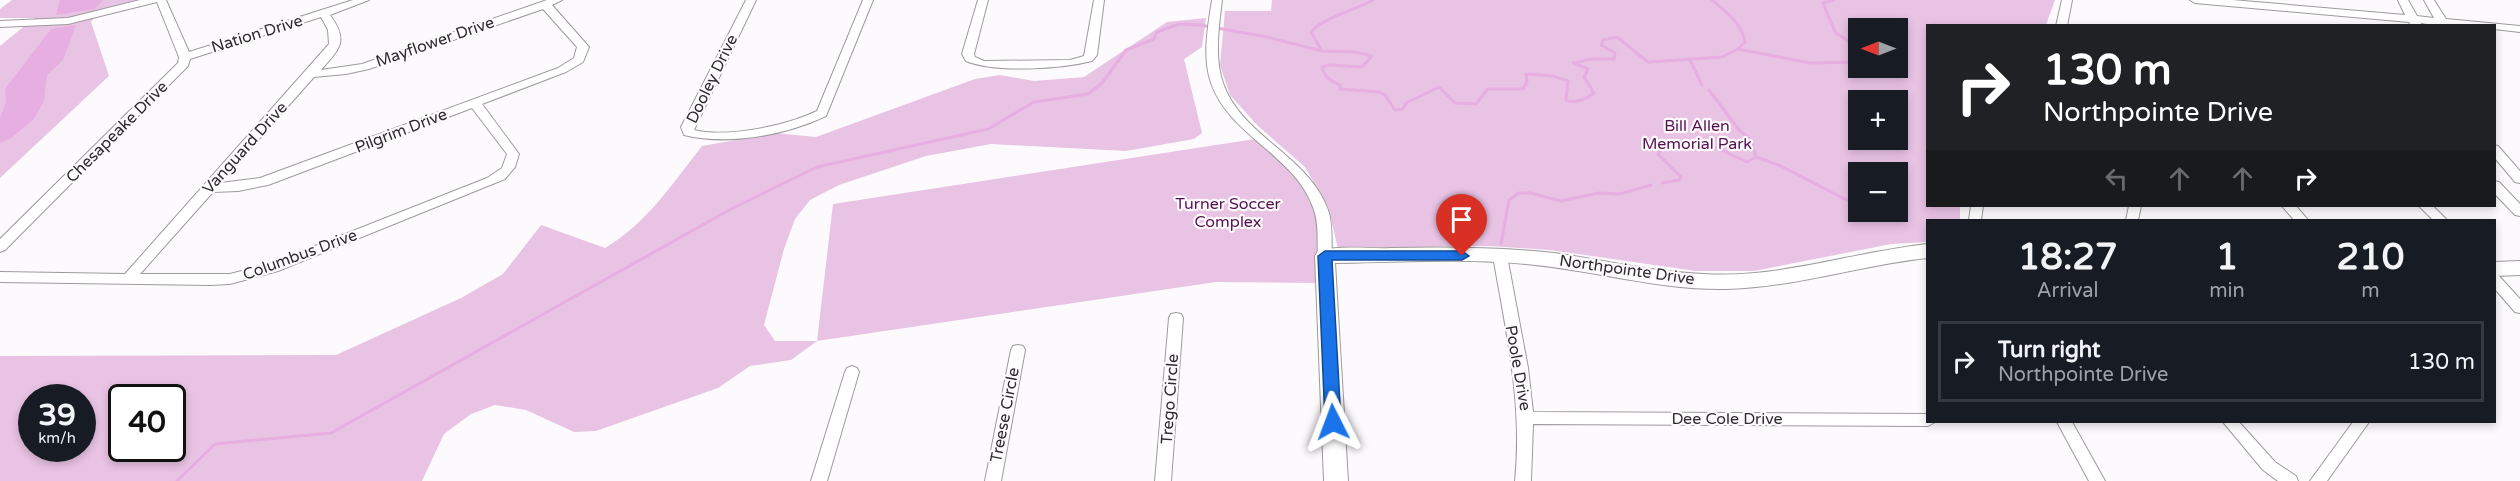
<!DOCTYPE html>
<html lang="en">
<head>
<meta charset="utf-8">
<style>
	body { margin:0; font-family:"Varela Round",sans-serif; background:#20242c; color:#f1f3f6; height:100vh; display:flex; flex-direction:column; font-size:22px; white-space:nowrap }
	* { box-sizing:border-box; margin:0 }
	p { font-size:20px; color:#9ea1a6 }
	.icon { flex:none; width:33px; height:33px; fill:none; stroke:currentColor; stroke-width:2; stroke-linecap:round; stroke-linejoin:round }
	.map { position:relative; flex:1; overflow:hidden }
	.drawer { position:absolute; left:1926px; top:219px; width:570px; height:204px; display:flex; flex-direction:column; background:#171b24; border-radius:0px; box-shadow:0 3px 9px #0003 }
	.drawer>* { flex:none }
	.banner { position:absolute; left:1926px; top:24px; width:570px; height:183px; border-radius:0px; box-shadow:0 3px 9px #0003; background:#202124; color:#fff; overflow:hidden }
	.needle { width:39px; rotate:270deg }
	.controls { position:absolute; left:1848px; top:18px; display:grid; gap:12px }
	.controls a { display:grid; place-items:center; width:60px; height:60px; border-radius:0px; background:#171b24; box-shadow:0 3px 9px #0003; font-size:30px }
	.speed { position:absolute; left:18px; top:384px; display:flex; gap:12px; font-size:30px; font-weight:700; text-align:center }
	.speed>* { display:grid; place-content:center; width:78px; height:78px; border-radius:50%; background:#171b24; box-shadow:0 3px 9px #0003; line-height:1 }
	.speed small { font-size:15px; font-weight:400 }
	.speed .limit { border:3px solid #111; border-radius:9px; background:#fff; color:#111 }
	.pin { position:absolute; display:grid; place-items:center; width:51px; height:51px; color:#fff; margin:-62px -26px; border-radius:50% 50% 50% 0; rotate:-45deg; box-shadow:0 0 6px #0007 }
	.pin .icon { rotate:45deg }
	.me { position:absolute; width:66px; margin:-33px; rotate:357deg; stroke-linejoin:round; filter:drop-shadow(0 0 4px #0008) }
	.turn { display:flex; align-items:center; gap:21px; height:126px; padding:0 18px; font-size:27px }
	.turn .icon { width:78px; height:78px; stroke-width:2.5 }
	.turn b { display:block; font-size:42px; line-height:51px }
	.lanes { display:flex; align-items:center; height:57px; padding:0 18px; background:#0003; justify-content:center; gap:30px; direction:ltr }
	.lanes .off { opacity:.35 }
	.eta { display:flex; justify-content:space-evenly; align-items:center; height:102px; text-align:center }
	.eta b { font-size:36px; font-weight:700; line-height:42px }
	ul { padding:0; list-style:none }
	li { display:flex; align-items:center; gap:18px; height:81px; margin:0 12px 9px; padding:0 6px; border:3px solid #363941; border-radius:0px }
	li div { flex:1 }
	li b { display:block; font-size:22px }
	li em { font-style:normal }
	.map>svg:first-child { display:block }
</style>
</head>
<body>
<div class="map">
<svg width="2520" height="481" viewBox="0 0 2520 481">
	<rect width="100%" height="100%" fill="#fdfafd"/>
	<path fill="#e9c3e4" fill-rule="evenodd" d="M12 0H136L101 9 91 22 109 76 0 178V46L34 18H0V9Z
		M1272 0H2055L2046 25 1928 26V206H1960V220H1928L1927 242 1891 244 1754 271H1696L1550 250 1489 246 1338 248 1328 207 1305 167 1258 126 1230 95 1220 65 1225 11H1271ZM1858 28H1898V68H1858ZM1858 100H1898V140H1858ZM1858 172H1898V212H1858Z
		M1206 18 1202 47 1184 59 1202 133 1194 139 1126 151 991 144 926 156 839 185 810 200 795 219 784 249 764 325 775 341H817L833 204 1255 139C1279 159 1305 182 1314 212 1319 228 1317 264 1318 283L1216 282 817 341 791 360 750 366 718 388 596 431 574 432 526 410 495 405 471 414 444 434 422 481H0V356L336 355 461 298 503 274 541 225 605 248C646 224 673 183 702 146L775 133 816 137 975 79 1000 75 1034 81 1084 77 1167 22ZM32 398H82V448H32ZM122 398H172V448H122Z"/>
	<path fill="#e7aee1" d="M60 0H103L95 9 56 15Z
		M76 25 63 60 47 75 44 101 34 119 11 138 0 143V118L6 102 5 89 51 29Z"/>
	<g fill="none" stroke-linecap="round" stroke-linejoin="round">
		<path stroke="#e7aee1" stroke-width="3" d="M1712 0C1726 12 1742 23 1745 42L1739 48
			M1834 0 1823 3 1835 32 1858 48
			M1322 51 1311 32C1324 17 1354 11 1373 0
			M1690 60 1702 85
			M1756 157 1781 166 1858 206
			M1662 183 1679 180 1681 177 1658 154 1663 148 1683 146 1717 148 1747 162 1756 157 1751 140 1739 130 1709 90
			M1872 212 1893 220
			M1501 244 1509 200 1519 193H1531L1561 201 1599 193 1620 194 1651 185
			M177 481 215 444 331 433 731 209 817 167 988 129 1034 102 1088 94 1103 82 1126 50 1154 39 1157 32 1179 24 1200 25 1267 37 1322 51 1355 52 1372 56 1362 67 1329 65 1322 67C1324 77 1331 81 1340 85V89L1379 92 1385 95 1395 110 1403 109 1406 103 1439 87 1455 103 1476 104 1488 89H1523L1527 82 1526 74 1553 76 1568 81 1566 100C1574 104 1587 99 1594 93L1584 77 1588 69 1573 63 1592 59H1614L1615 53 1601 45 1603 40 1617 37 1648 62 1722 57 1738 49 1810 63 1858 62"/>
		<g stroke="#9d9a9c" stroke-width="2">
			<path id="street" d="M140 0H166L189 52 353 0H369L330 15C349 41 340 48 321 70L362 64 547 0H562L552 5 589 47 583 62 566 72 482 104 519 154 515 167 505 179 278 271 230 284 210 285 0 282V272L125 274 329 44 328 30 321 17 190 59 188 66 5 250 0 252V239L178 63 179 57 157 2 68 24 0 27V21L68 18ZM543 9 577 47 574 58 558 68 260 178 220 183 314 77 346 74 369 69ZM472 108 507 154 502 168 487 178 269 264 230 274H140L213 192 238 191 268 185Z
				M746 0H756L694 130C727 138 786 126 817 111L863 0H873L826 116C786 135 728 146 684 135L681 127Z
				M978 0H988L974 54 975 57 984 61 1070 60 1084 56 1094 0H1104L1097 55 1092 61C1061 69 995 73 966 61L962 54Z
				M1212 0H1222C1219 26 1214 57 1223 83 1242 137 1308 155 1328 210 1333 224 1331 241 1332 256L1330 259 1325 261 1318 256C1317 241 1319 224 1314 210 1296 155 1230 137 1211 83 1202 57 1208 26 1212 0Z
				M2062 0H2072L2067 26H2056Z
				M2190 0H2232L2405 15 2398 0H2408L2417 16 2434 18 2424 0H2434L2446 19 2520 26V32L2494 29V26H2439L2421 23V26H2411L2409 22 2195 3Z
				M2494 145 2498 146 2520 171V183L2515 182 2494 157Z
				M2494 181 2499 182 2520 204V216L2515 215 2494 193Z
				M1971 206H1983L1981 220H1969Z
				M2129 206H2141L2138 220H2126Z
				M2282 206H2296L2308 220H2294Z
				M2419 206H2433L2447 220H2433Z
				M1500 251 1507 256 1528 368 1533 412 1928 414V422H1935L1928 426 1533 424 1531 481H1515C1523 404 1506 331 1493 256Z
				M2494 274 2499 276 2520 299V313L2515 312 2494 288Z
				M1176 313 1181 314 1183 318 1171 481H1155L1169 318 1171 314Z
				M1018 345 1023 346 1025 350 1001 481H985L1011 350 1013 346Z
				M852 366 857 368 859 372 827 481H811L845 372 847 368Z
				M2057 422H2072L2105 481H2089Z
				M2223 422H2239L2275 462 2296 476 2298 481H2278L2263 470Z
				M2353 422H2369L2327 481H2310Z"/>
		</g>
		<g stroke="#9d9a9c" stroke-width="2">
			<path id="secondary" d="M1928 244V258C1860 265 1793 288 1725 289 1658 290 1593 270 1526 264 1463 258 1399 262 1335 263L1348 481H1324L1315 256 1318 251C1340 245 1368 249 1391 248 1445 247 1500 247 1554 253 1604 260 1653 272 1703 274 1779 279 1852 252 1928 244Z
				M2520 261V275L2494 276V262Z"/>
		</g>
		<use href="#street" fill="#fff" fill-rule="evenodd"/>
		<use href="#secondary" fill="#fff" fill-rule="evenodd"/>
	</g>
	<path fill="#1a73e8" stroke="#114b97" stroke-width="1.5" d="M1325 251H1462L1469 256 1462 260H1332L1341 422 1338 426H1327L1325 422 1318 256Z"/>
	<g text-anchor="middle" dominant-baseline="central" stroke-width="4.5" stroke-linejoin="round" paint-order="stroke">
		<g font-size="16" fill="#2d2c2d" stroke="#fdfafd">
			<text transform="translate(257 34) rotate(-17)">Nation Drive</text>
			<text transform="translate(435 42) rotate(-19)">Mayflower Drive</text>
			<text transform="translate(712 79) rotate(-64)">Dooley Drive</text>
			<text transform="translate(401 131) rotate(-21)">Pilgrim Drive</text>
			<text transform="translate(117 132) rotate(-45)">Chesapeake Drive</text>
			<text transform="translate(245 148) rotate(-48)">Vanguard Drive</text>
			<text transform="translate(300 255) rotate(-20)">Columbus Drive</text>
			<text transform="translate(1627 270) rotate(8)">Northpointe Drive</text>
			<text transform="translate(1518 368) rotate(80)">Poole Drive</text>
			<text transform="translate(1170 399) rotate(-86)">Trego Circle</text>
			<text transform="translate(1005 415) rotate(-79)">Treese Circle</text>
			<text x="1727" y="419">Dee Cole Drive</text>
		</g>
		<g font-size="16" fill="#541151" stroke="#fdfafd">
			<text x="1697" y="126">Bill Allen<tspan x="1697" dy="18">Memorial Park</tspan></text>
			<text x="1228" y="204">Turner Soccer<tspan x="1228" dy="18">Complex</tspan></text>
		</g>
	</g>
</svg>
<div class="controls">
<a><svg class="needle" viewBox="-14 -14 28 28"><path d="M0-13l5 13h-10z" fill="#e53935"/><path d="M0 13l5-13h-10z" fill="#9ea1a6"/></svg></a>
<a>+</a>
<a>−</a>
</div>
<div class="speed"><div>39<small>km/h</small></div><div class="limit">40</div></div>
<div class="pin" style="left:1462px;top:256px;background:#d93025"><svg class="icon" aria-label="arrive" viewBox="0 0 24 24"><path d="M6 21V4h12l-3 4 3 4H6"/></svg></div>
<svg class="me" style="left:1333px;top:422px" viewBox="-20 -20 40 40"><path d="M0-17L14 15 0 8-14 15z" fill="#1a73e8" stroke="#fff" stroke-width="4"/></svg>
<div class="banner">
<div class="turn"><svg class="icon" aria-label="right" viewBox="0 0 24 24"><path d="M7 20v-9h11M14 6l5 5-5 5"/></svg><div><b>130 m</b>Northpointe Drive</div></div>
<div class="lanes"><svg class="icon off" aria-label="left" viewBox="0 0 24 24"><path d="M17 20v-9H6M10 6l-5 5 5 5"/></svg><svg class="icon off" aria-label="ahead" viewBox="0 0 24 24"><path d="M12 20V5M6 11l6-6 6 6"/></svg><svg class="icon off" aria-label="ahead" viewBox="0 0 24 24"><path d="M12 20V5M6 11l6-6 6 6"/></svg><svg class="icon" aria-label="right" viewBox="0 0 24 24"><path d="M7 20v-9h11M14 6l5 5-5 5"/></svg></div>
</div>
<section class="drawer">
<div class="eta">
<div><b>18:27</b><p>Arrival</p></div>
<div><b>1</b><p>min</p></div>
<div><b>210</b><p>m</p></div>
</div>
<ul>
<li><svg class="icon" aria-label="right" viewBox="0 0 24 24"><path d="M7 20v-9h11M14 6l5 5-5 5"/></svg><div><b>Turn right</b><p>Northpointe Drive</p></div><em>130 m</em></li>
</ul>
</section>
</div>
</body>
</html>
